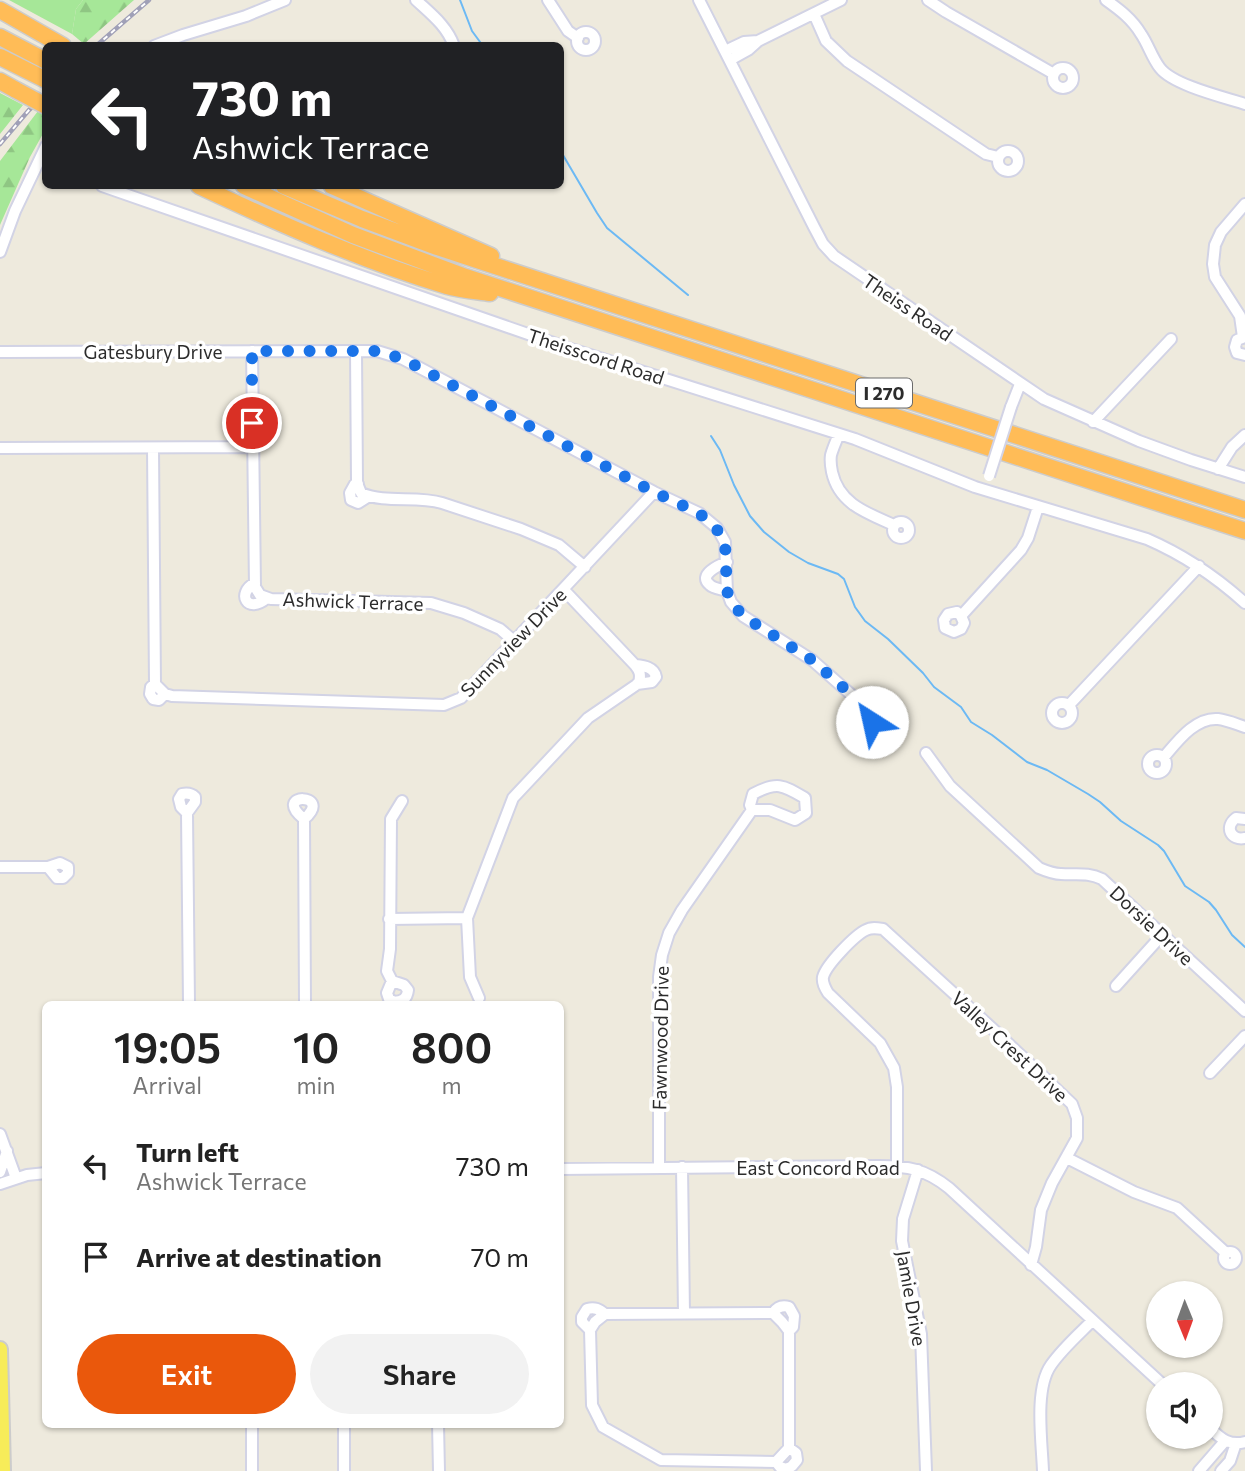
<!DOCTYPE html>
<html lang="en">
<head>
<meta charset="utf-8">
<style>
	body { margin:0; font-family:Commissioner,sans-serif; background:#f2f2f2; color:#222; height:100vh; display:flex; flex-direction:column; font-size:26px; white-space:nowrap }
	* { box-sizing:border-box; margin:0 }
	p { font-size:23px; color:#767676 }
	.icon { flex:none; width:38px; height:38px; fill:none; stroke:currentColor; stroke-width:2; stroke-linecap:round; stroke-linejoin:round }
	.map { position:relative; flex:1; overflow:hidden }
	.drawer { position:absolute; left:42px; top:1001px; width:522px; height:427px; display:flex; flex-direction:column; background:#fff; border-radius:10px; box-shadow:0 2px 5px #0004 }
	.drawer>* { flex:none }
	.hud { position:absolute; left:42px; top:42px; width:522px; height:147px; border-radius:10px; box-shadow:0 2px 5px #0004; background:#202124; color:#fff; overflow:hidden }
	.needle { width:46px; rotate:179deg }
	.controls { position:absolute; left:1146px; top:1281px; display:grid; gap:14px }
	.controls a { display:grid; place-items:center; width:77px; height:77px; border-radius:50%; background:#fff; box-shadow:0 2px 5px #0004; font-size:35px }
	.pin { position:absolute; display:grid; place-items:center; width:60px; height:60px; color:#fff; margin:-30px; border:4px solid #fff; border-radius:50%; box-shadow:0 2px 7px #0007 }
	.me { position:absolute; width:77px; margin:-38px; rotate:325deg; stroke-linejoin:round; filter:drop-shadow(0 0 5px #0008) }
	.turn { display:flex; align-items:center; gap:24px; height:147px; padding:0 35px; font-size:32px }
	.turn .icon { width:91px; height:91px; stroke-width:2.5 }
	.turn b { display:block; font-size:49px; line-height:60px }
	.eta { display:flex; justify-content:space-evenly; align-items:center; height:119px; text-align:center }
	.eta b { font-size:42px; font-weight:600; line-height:49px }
	.cta { display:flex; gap:14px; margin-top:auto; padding:14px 35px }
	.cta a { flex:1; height:80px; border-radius:42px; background:#ea580c; color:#fff; font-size:28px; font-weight:600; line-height:80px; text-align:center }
	.cta a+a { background:#f2f2f2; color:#222 }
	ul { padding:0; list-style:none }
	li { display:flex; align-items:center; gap:21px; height:91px; padding:0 35px }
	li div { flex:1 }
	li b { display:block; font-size:26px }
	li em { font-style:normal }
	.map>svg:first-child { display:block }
</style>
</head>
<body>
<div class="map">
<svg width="1245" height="1471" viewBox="0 0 1245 1471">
	<defs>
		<pattern id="forest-firs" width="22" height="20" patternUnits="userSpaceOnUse" patternTransform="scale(1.75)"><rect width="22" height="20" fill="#a6e798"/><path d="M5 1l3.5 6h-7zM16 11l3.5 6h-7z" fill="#8fc683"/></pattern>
	</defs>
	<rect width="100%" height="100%" fill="#eeeadd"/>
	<path fill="#a6e798" d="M9 0H83L76 9 72 34Z"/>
	<path fill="url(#forest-firs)" d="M83 0H134L84 44 72 34 76 9Z
		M0 93 23 105 0 134Z
		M38 111 45 115V130L30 157 0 225V161Z"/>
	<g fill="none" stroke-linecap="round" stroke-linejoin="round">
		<path stroke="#6cb9f4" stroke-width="2" d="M460 0 472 31 483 46
			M560 150 597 213 607 228 688 295
			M711 436 720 450 734 485 750 516 764 532 789 552 808 563 838 574 844 579 855 607 865 621 888 639 923 673 934 687 961 707 971 722 992 735 1027 762 1047 770 1088 794 1100 802 1121 821 1158 845 1164 851 1185 886 1209 902 1216 910 1232 935 1245 947"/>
		<g stroke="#d2d3e5" stroke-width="14">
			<path id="minor" d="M416 0C431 14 447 26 454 46
				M548 0 568 31 578 38
				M699 0 814 227 823 244 834 256 1044 399 1139 441 1191 460 1245 477
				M928 0 946 12 1054 74
				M1106 0C1120 10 1132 19 1141 34 1148 44 1152 58 1160 68 1173 85 1223 97 1245 104
				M814 14 826 41 847 61 986 154 998 157
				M577 41a9 9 0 1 1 18 0a9 9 0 1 1-18 0Z
				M154 46 183 35 246 16 285 0
				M725 51 744 42 758 41
				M730 60 748 50 758 41 841 0
				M1053 78a10 10 0 1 1 20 0a10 10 0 1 1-20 0Z
				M998 161a10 10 0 1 1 20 0a10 10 0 1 1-20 0Z
				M102 186 574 350 855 439 975 487 1147 539C1184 555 1215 576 1245 603
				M0 252 15 211 46 146
				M1243 337 1240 316 1215 277 1213 264 1215 245 1221 232 1245 204
				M1245 337 1237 340 1235 347 1237 353 1245 355
				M252 351 255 587 260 595 271 599 431 603 464 613 500 629 514 641
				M356 351 357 483 361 493C386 504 416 495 442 503L521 529 559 545 585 567
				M0 352 377 351 403 359 654 492 699 513 717 528 725 542 727 591 731 602 743 616 812 660 872 713V722L877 730 883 731 890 727V718C885 713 880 712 872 713
				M1011 407 1020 384
				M1093 422 1171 339
				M839 434C836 441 833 448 831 455 830 461 831 467 832 472 839 504 867 513 894 525
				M0 448 252 447
				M153 448 155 684 165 694 172 696 444 705 461 698 654 492
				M1218 469 1232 447 1245 435
				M358 484H355L350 493 351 500 358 503 369 496
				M893 530a8 8 0 1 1 16 0a8 8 0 1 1-16 0Z
				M727 562C719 565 697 575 710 585 714 589 722 589 727 591
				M255 583C236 593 247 615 267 598
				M961 616 957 612 948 614 944 620 945 628 954 632 961 629 964 623 961 616 1021 550 1028 538 1038 507
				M635 665C644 666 654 667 656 677L652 682 637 684
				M155 684 151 687 150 694 153 699 159 700 165 694
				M1052 713a10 10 0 1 1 20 0a10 10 0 1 1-20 0Z
				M1069 705 1199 566
				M926 753 950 786 1039 868C1046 871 1053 874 1061 874 1077 875 1088 872 1102 879L1245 1011
				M1148 764a9 9 0 1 1 18 0a9 9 0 1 1-18 0Z
				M1164 757C1177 742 1195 717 1218 719 1227 720 1236 724 1245 727
				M187 813 195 802V797C191 793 187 793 182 794L179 799 181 807 187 813 189 1004
				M304 819C335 793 270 792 304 819L305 1004
				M1245 819 1236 818C1224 827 1231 841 1245 838
				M0 867H48L60 863 68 867V873L63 878H57L48 867
				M389 919 467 918
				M392 981 387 993 389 999 394 1002C403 1001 407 999 408 990L404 985 392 981 387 971 390 949 391 819 402 801
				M1116 986 1162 935
				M479 998 470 977 467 918 513 798 588 718 639 683C641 675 640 671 635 665L564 590
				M1210 1073 1245 1036
				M0 1134 16 1178
				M1067 1158 1134 1192 1177 1208 1226 1253
				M897 1166V1087L894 1068 880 1043 828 993C825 988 822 983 823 977 826 965 855 935 866 930 871 927 877 928 883 929L995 1031 1072 1104 1077 1118V1138L1052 1183 1041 1210 1036 1247 1031 1265
				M659 1167V977L662 955 669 933 682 910 752 810H770L795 820 806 813 805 798C783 785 777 781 753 794L750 805 752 810
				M682 1167 684 1313
				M560 1169 879 1166C908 1166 925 1169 949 1188L1162 1384
				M918 1170 903 1219 902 1241 921 1334 926 1471
				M0 1172 7 1151
				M0 1184 27 1175 46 1173
				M1224 1258a6 6 0 1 1 12 0a6 6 0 1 1-12 0Z
				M773 1313 782 1322 789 1331V1448L776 1462 661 1460 603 1427 592 1405 590 1330 595 1322 605 1314 773 1313C777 1307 782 1305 789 1307L794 1316 793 1327 789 1331
				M590 1330 582 1322V1317L587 1309C595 1307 599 1309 605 1314
				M252 1424V1471
				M344 1424V1471
				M438 1424 439 1471
				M1211 1429C1221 1439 1230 1446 1245 1442
				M776 1462 780 1467 787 1469 792 1466 797 1460 796 1453 789 1448
				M1043 1471C1042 1442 1034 1389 1051 1365 1062 1349 1078 1335 1092 1321
				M1199 1471 1225 1441
				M1221 1471 1230 1461 1236 1443"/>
		</g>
		<g stroke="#ccc" stroke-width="18">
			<path id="major" d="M0 1349 3 1471"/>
		</g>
		<g stroke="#ccc" stroke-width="19">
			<path id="highway" d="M0 10 63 46
				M0 37 46 61
				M0 57 46 80
				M0 81 16 90
				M199 186C278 223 363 261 447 286 461 290 476 291 490 293
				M244 186 353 235 463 276 1245 531
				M284 186 362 219 437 247 1245 510
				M332 186 491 256"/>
		</g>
		<use href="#minor" stroke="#fff" stroke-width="10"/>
		<use href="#major" stroke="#f7ec59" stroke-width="14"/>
		<use href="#highway" stroke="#ffbc57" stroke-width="16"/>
		<g stroke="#a0a0b7" stroke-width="4.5">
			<path id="rail" d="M96 46 149 0
				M0 144 29 110 46 94"/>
		</g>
		<use href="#rail" stroke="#fff" stroke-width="2" stroke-dasharray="5" stroke-linecap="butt"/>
		<g stroke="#d2d3e5" stroke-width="14" stroke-linecap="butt">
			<path id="minor-bridge" d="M989 476 1011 407"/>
		</g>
		<g stroke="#ccc" stroke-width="19" stroke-linecap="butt">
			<path id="highway-bridge" d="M16 90 46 106"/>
		</g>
		<use href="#minor-bridge" stroke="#fff" stroke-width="10"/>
		<use href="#highway-bridge" stroke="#ffbc57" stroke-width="16"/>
	</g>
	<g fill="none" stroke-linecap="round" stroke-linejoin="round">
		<path stroke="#1a73e8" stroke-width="12" stroke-dasharray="0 21.6" d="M252 423V351H377L403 359 654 492 699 513 716 528 725 542 727 591 731 602 743 616 812 660 872 713V722"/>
	</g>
	<g text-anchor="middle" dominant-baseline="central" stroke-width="7" stroke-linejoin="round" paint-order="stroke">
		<rect fill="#fff" stroke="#6b6b6b" stroke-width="2" x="856" y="378.5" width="56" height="29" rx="5"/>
		<g font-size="18" font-weight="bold" fill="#2c2c2c">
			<text x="884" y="393">I 270</text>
		</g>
		<g font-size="19" fill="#2c2c2c" stroke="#fff">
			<text transform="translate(908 307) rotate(34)">Theiss Road</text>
			<text x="153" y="351">Gatesbury Drive</text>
			<text transform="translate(596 356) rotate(18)">Theisscord Road</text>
			<text transform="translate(353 601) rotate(2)">Ashwick Terrace</text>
			<text transform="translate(513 642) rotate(-46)">Sunnyview Drive</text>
			<text transform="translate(1152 925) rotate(43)">Dorsie Drive</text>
			<text transform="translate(660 1038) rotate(-89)">Fawnwood Drive</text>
			<text transform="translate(1010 1046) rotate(43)">Valley Crest Drive</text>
			<text x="818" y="1167">East Concord Road</text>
			<text transform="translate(912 1298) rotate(80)">Jamie Drive</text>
		</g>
	</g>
</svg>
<div class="controls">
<a><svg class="needle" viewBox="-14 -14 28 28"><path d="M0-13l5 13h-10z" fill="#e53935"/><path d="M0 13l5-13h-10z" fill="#767676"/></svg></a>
<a><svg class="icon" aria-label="sound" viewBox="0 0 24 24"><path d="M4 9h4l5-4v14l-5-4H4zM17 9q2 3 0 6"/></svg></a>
</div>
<div class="pin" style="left:252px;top:423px;background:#d93025"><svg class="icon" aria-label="arrive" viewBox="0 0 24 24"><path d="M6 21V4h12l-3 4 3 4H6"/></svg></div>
<svg class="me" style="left:872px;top:722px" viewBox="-20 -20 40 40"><circle r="19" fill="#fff"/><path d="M0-13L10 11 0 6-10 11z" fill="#1a73e8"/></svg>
<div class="hud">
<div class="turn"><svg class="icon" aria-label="left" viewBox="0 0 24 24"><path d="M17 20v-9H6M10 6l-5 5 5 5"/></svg><div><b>730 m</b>Ashwick Terrace</div></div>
</div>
<section class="drawer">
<div class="eta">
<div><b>19:05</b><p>Arrival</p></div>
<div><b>10</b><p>min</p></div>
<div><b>800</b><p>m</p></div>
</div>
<ul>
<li><svg class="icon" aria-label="left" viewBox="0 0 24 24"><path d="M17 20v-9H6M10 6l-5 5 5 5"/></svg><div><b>Turn left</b><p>Ashwick Terrace</p></div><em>730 m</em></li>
<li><svg class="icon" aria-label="arrive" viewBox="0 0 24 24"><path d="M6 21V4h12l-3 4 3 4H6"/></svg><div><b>Arrive at destination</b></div><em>70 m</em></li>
</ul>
<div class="cta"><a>Exit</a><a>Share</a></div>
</section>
</div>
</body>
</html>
